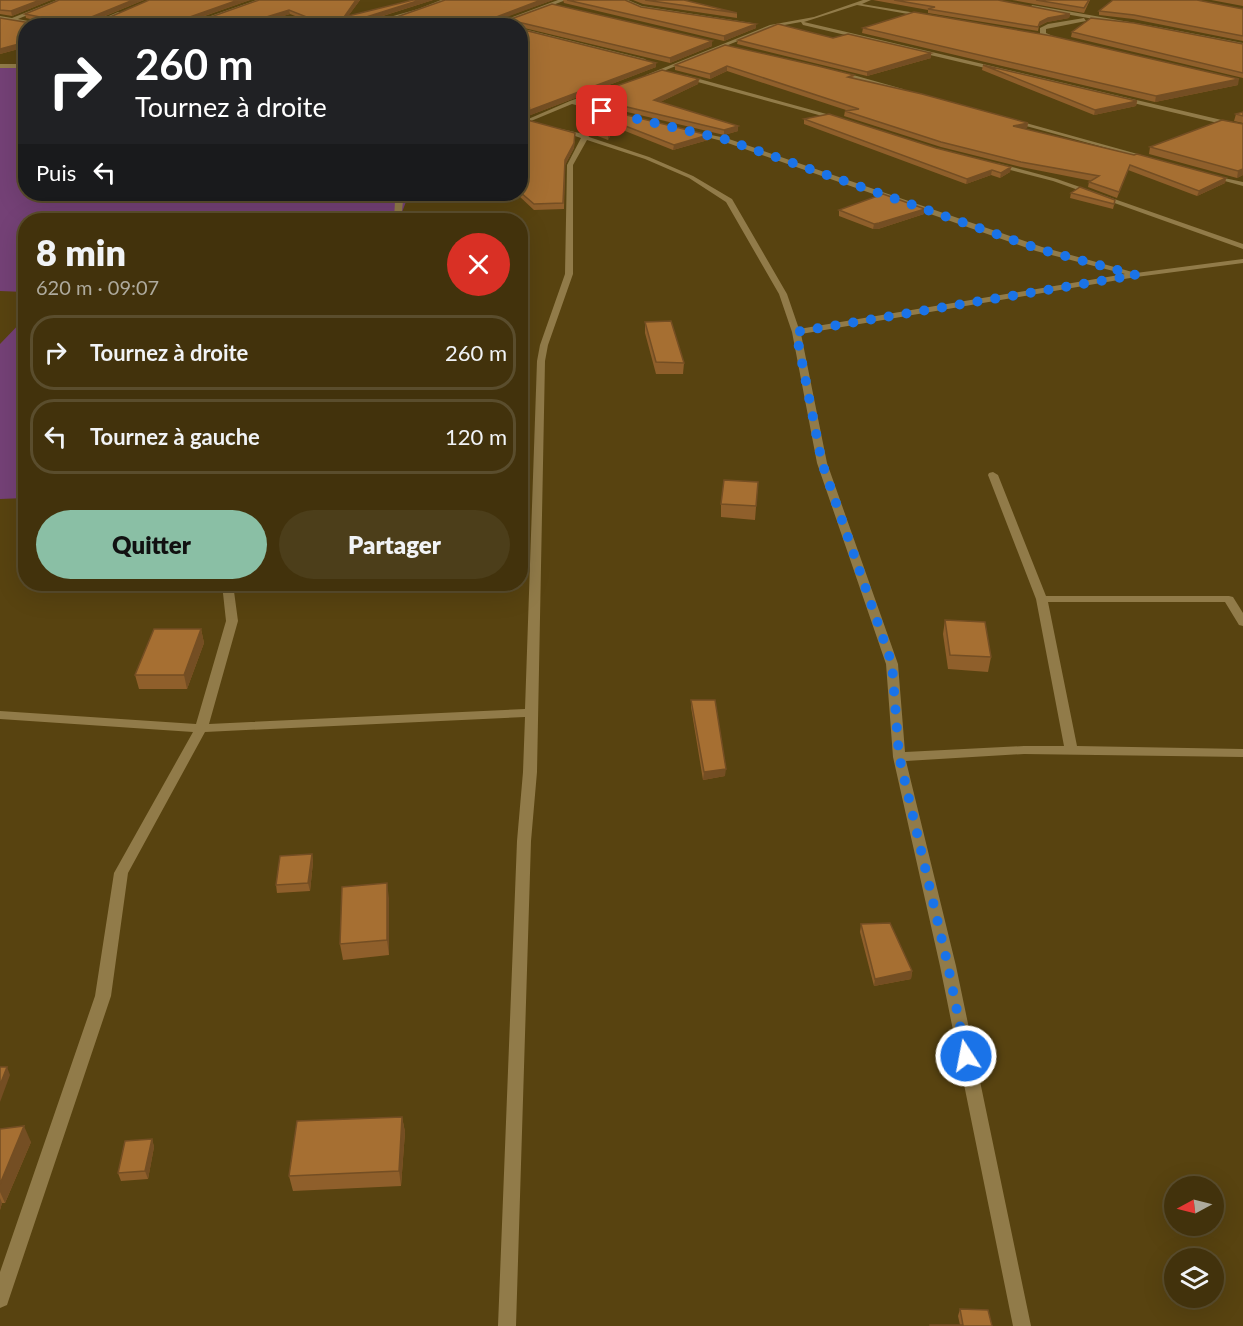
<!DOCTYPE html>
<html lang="fr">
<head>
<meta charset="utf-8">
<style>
	body { margin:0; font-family:Lato,sans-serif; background:#4c3e1a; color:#f1f3f6; height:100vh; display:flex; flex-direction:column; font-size:22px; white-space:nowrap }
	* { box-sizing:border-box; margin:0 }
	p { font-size:20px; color:#aeaa9d }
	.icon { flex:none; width:33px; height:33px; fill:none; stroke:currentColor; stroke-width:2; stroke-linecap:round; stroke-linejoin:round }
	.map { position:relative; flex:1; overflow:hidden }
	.panel { position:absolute; left:18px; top:213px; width:510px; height:378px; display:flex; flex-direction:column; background:#42320c; border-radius:24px; box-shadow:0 6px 24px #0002,0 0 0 2px #5a4d2d }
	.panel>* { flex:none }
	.guide { position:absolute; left:18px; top:18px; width:510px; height:183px; border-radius:24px; box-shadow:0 6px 24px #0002,0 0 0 2px #5a4d2d; background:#202124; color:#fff; overflow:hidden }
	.needle { width:39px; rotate:263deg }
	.controls { position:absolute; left:1164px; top:1176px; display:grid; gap:12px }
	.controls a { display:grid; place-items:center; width:60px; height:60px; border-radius:50%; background:#42320c; box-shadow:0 6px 24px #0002,0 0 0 2px #5a4d2d; font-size:30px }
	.pin { position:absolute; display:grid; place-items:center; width:51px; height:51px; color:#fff; margin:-26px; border-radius:12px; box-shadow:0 3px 9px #0006 }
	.me { position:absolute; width:66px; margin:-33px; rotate:349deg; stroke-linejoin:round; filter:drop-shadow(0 0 4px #0008) }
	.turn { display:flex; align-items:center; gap:21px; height:126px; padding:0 18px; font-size:27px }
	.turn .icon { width:78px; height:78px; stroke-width:2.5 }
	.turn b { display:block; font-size:42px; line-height:51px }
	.then { display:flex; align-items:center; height:57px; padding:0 18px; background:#0003; gap:12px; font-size:22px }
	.round { display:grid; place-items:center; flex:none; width:63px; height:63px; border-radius:32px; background:#4c3e1a }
	.summary { display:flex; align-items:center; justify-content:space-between; height:102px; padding:0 18px }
	h1 { font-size:36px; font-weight:800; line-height:45px }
	.cta { display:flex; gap:12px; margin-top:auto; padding:12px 18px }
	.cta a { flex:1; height:69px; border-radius:36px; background:#8abfa5; color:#111; font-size:24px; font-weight:800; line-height:69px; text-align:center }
	.cta a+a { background:#4c3e1a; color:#f1f3f6 }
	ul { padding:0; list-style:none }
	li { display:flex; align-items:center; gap:18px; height:75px; margin:0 12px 9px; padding:0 6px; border:3px solid #5a4d2d; border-radius:24px }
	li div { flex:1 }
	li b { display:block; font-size:22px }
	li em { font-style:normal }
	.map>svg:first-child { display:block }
</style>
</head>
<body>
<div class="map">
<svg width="1243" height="1326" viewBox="0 0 1243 1326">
	<rect width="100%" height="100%" fill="#584310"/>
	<path fill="#744176" d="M0 68H25L26 194H409L399 220H26L25 292 0 291Z
		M25 318V498L0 499V344Z"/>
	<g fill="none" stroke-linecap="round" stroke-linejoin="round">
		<path fill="#917b49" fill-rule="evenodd" d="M57 0H64L18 19 54 26H38L0 20V16L12 18Z
			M257 0H265L191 26H182Z
			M441 0H449C429 11 380 26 358 26L418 9Z
			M558 0H566L502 24 497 23Z
			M621 0H628L642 6 752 23 749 25 641 9Z
			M863 0H871L862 4 928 15 925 17 857 5 804 22 1243 125V129L803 25 801 22 773 27 651 76 646 75 770 25 814 17Z
			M1032 5 1164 28 1243 43V47L1164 31 1030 8Z
			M118 12 123 13 94 26H86Z
			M1084 18 1086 21 1046 29V33L1053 36V38L1040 34V28L1048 24Z
			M520 28 645 59 646 60 643 62 520 31Z
			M0 64H26V68H0Z
			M839 71 903 89 904 90 901 92 837 74Z
			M685 75 841 118 842 119 837 120 683 78Z
			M601 90 603 93 578 102 599 109V111L572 104 531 121 526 120 570 101Z
			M1011 120H1015L1152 158 1147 159 1011 122Z
			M557 128 588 135 589 137 649 157 693 176 732 199 787 294 799 329 1125 274 1036 251 722 141 691 133V131L726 138 1042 247 1136 273 1243 259V263L1136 277 801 334 827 463 898 664 905 752 1024 746H1064L1036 599 988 475 989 473 993 472 998 475 1046 596H1229L1233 597 1243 613V626L1239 625 1225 602H1048L1077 746 1243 749V757L1024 754 906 761 956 966 1031 1326H1013L940 966 893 757 886 664 817 463 792 332 779 294 726 202 689 178 645 159 587 140 573 165V274L548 345 545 361 537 772 531 841 516 1326H498L517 841 523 772 525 717 205 732 128 873 111 996 9 1299 7 1305 0 1308V1272L95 996 114 873 193 732 0 719V711L196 724 226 621 222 584H233L238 621 209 724 525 709 537 361 540 345 565 274 567 165 581 138 557 130Z
			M997 163 1057 179 1243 244V249L1053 181 995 166V164Z
			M1210 175 1243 182V186L1210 177Z
			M399 194H407L403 201 401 220H394L395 201Z"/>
	</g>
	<path fill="#8f5f2b" d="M0 0H51L12 16 0 14Z
		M59 0H144L86 24H94L149 0H250L182 24H191L259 0H360L348 16 413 0H433L361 23H367L391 19 445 0H553L497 20 503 22 552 4 712 41V46L670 63 520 27V26H314L316 24 290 14 253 25 244 23 236 26H26V47L0 54V18L37 24H52L26 18 25 14Z
		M563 0H625L641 7 756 28 724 41 564 3Z
		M633 0H684L737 13V18L643 4Z
		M873 0H998L1070 14 1069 18 1047 22 1039 26 1038 31 928 13V10Z
		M1012 0H1090L1084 13Z
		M1211 0H1243V6Z
		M1243 9V41L1133 19 1099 15V11Z
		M863 28 1238 85 1155 102 862 33Z
		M520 29 656 63V67L528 116 524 115V111L520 110Z
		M1072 32 1243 44V78L1071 37Z
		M833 38 931 58 867 76 737 44 738 40Z
		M725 45 854 75 853 78 1028 123 1027 128 1024 129 1226 178 1225 183 1197 196 1128 170 1117 198 1088 187 1089 182 1092 181 1021 167 941 147 844 116 845 111H849L727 71 710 79 675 70V65Z
		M983 65 1137 101 1136 106 1094 115 982 70Z
		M699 79 698 84 660 102 738 131 724 135 585 102V97Z
		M582 104 708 135V140L673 150 615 127 608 140 590 133 582 109Z
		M1243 112V123L1234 121 1236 114Z
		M520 118 575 133 574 148 565 165 564 209 534 210 519 196H500L499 194H520Z
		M804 119 936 148 1011 167 1010 172 1000 178 991 175 966 184 804 124Z
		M1243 124V175L1237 178 1149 154 1150 147Z
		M1071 193 1115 200 1114 205 1113 209 1070 198Z
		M839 210 924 214 878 229H873L839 216Z
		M645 322 684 363 683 374H656L645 333Z
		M758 482 755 520 721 517V504Z
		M945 620 991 657 988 672 948 669 943 634Z
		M201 629 204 643 187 689H139L135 675Z
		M691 700 725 776 703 780 691 707Z
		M312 854 313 862 310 891 277 893 276 885Z
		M389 898V955L343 960 340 944Z
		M861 924 912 971 911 979 874 986 860 932Z
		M402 1117 405 1132 401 1186 293 1191 289 1176Z
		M0 1129 31 1142 5 1203H2L0 1210Z
		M152 1139 154 1147 148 1179 121 1181 118 1173Z
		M960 1309 992 1326 960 1325 958 1316Z"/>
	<path fill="#744e23" d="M40 0H51L12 16 11 11Z
		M133 0H144L85 24 84 23V20Z
		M238 0H250L181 24 180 23 181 20Z
		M356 0H360L344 22V17Z
		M420 0H433L357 24 355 22 357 20Z
		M541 0H553L496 21 495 20 496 17Z
		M289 10 290 14 253 25V21Z
		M1070 14 1069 18 1047 22 1039 26 1040 22 1048 18Z
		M244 19V23L236 26H221Z
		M756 24V28L724 41V36Z
		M712 41V46L670 63V58Z
		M26 42V47L0 54V49Z
		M931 53V58L867 76V72Z
		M656 63V67L528 116V111Z
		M727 66V71L710 79V74Z
		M699 79 698 84 654 105V100Z
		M1239 79 1238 85 1155 102 1156 96Z
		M1137 101 1136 106 1094 115 1095 110Z
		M615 122V127L608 140V135Z
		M1028 123 1027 128 1013 131V126Z
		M738 126V131L724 135V130Z
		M575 133 574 148 565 165 564 209 565 160Z
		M708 135V140L673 150 674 145Z
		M1011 167 1010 172 1000 178 1001 173Z
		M1243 169V175L1237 178 1238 171Z
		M992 170 991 175 966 184 967 179Z
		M1226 178 1225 183 1197 196 1199 191Z
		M925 209 924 214 878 229H873L874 224Z
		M201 629 204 643 187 689 184 675Z
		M726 769 725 776 703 780 704 772Z
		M312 854 313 862 310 891 308 883Z
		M387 883 389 898V955L387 940Z
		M912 971 911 979 874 986 875 979Z
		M7 1067 10 1075 0 1102V1085Z
		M402 1117 405 1132 401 1186 399 1171Z
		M24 1126 31 1142 5 1203 0 1192V1184Z
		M152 1139 154 1147 148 1179 145 1171Z
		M0 1198 2 1203 0 1210Z"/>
	<path fill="#a66f32" stroke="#744e23" stroke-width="1.5" d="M0 0H40L11 11 0 10Z
		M59 0H133L84 20V23L94 24 149 0H238L181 20 180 23 191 24 259 0H356L344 17 413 0H420L357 20 355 22 367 23 391 19 445 0H541L496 17 495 20 503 22 552 4 712 41 670 58 518 22 519 26H316L314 25 322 23 289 10 253 21 244 19 221 26H26V42L0 49V18L37 24H53L55 20 25 14Z
		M567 0H625L641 7 756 24 724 36Z
		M645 0H684L737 13Z
		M894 0H998L1070 14 1048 18 1040 22 1038 27 928 9 935 7Z
		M1036 0H1089L1084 8Z
		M1113 0H1197L1243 9V36L1134 15 1099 11Z
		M914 12 1052 36 1239 79 1156 96 863 28Z
		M1091 18 1134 23 1243 44V73L1072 32Z
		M778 24 833 38 848 34 931 53 867 72 738 40Z
		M520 29 656 63 528 111 524 110 529 108 520 105Z
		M725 45 818 66 854 75 848 77 922 94 1028 123 1013 126 1134 155 1137 154 1226 178 1199 191 1130 165 1119 192 1089 182 1099 176 1021 162 941 142 845 111 859 109 727 66 710 74 675 65Z
		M983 65 1137 101 1095 110Z
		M662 70 699 79 654 100 738 126 724 130 585 97Z
		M582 104 708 135 674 145 615 122 608 135 590 128Z
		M1243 112V116L1236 114Z
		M829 114 936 148 1011 167 1001 173 992 170 967 179 804 119Z
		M520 118 575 133 574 143 565 160 563 203 534 204 520 192Z
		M1222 120 1243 124V169L1238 171 1150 147Z
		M1080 187 1115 200 1114 204 1071 193Z
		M883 194 925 209 879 223 874 224 839 210Z
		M671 321 684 363 656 362 645 322Z
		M724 480 758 482 756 506 721 504Z
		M945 620 985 622 991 657 950 655Z
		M154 629H201L184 675H135Z
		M691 700H715L726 769 704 772Z
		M312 854 308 883 276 885 280 856Z
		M387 883V940L340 944 342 887Z
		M890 923 912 971 875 979 861 924Z
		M0 1067H7L0 1085Z
		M402 1117 399 1171 289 1176 297 1121Z
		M24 1126 0 1184V1129Z
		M152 1139 145 1171 118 1173 125 1141Z
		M960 1309 988 1310 992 1326H930V1325H963Z"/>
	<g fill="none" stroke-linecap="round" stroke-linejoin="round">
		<path stroke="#1a73e8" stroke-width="10" stroke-dasharray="0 18" d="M602 111 724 139 1039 249 1136 275 796 332 822 463 892 664 899 756 948 966 966 1056"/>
	</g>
</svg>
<div class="controls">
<a><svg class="needle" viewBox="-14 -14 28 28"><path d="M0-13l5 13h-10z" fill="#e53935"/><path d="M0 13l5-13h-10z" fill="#aeaa9d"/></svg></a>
<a><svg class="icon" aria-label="layers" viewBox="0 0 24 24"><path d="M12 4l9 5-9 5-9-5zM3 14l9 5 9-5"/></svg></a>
</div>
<div class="pin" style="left:602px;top:111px;background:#d93025"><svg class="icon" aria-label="arrive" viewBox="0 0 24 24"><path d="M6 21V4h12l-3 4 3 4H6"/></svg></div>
<svg class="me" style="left:966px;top:1056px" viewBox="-20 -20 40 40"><circle r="17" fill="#1a73e8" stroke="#fff" stroke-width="3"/><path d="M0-11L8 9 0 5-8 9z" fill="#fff"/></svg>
<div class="guide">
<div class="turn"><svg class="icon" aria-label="right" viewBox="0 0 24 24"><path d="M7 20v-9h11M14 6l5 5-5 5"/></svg><div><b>260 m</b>Tournez à droite</div></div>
<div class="then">Puis<svg class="icon" aria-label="left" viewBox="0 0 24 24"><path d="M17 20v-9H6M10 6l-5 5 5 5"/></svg></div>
</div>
<section class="panel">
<div class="summary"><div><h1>8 min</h1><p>620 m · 09:07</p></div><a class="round" style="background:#d93025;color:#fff"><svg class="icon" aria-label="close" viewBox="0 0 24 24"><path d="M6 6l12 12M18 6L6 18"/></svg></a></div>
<ul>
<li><svg class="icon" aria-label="right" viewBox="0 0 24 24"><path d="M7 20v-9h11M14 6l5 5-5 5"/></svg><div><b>Tournez à droite</b></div><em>260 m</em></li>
<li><svg class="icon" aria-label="left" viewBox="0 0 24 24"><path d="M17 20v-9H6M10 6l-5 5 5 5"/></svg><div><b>Tournez à gauche</b></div><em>120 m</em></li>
</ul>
<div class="cta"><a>Quitter</a><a>Partager</a></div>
</section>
</div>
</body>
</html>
